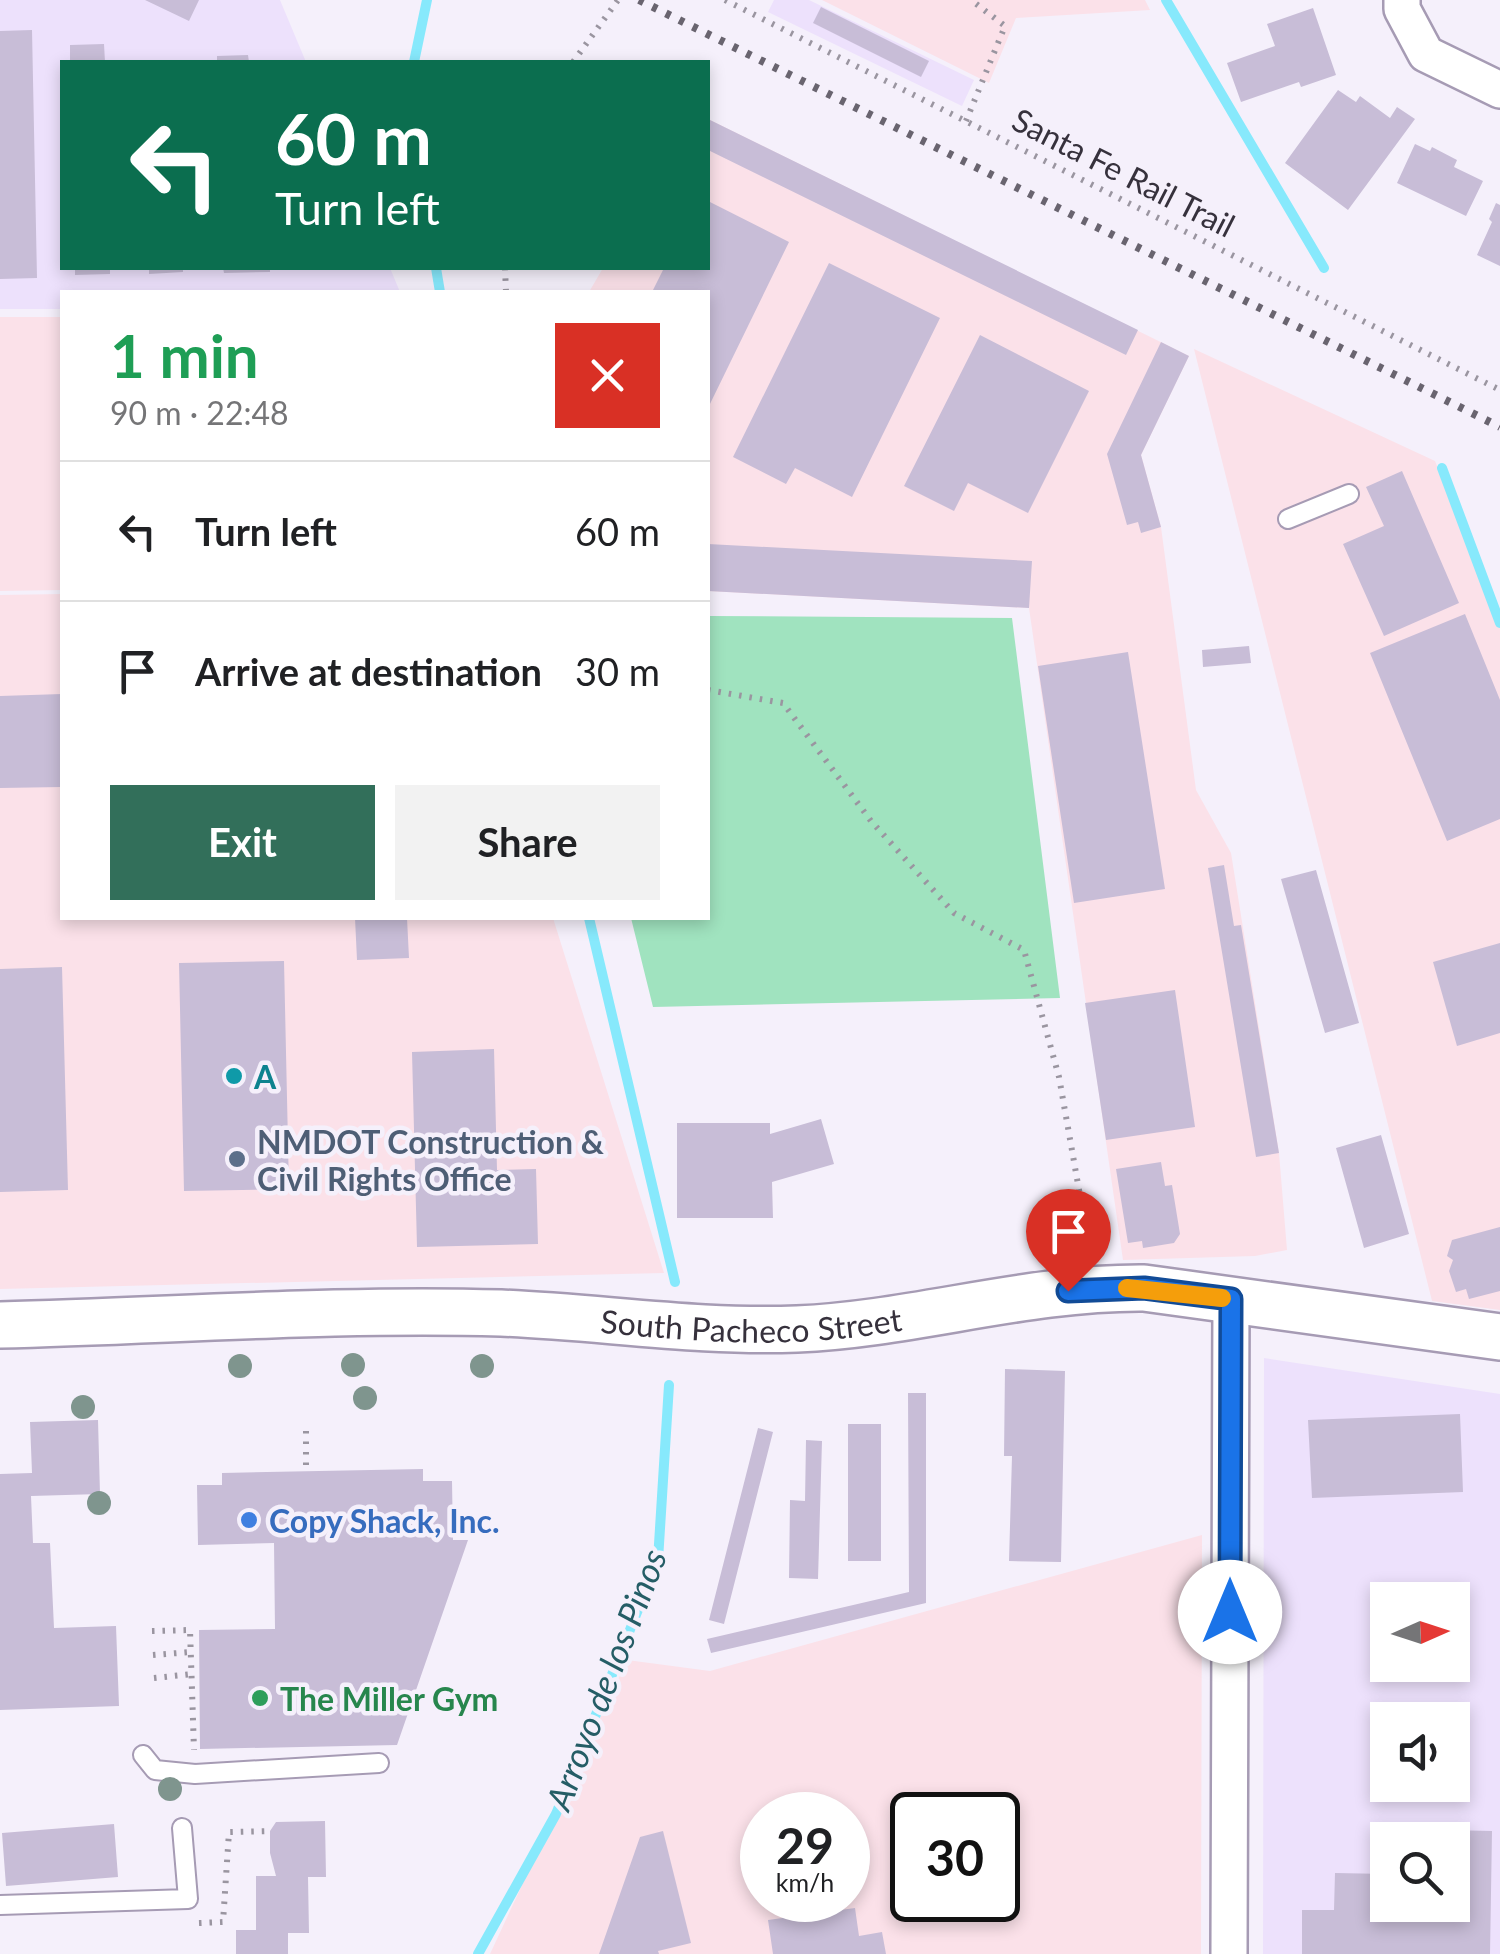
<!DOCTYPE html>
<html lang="en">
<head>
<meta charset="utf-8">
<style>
	body { margin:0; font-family:Lato,sans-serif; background:#f2f2f2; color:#202124; height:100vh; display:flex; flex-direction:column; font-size:38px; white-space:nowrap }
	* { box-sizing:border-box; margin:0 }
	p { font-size:32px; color:#757577 }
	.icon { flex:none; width:55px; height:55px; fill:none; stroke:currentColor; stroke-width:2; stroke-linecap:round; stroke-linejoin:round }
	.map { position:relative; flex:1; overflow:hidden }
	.details { position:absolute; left:60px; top:290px; width:650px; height:630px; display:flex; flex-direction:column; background:#fff; border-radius:0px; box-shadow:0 5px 15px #0003 }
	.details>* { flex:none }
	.top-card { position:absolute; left:60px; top:60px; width:650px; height:210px; border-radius:0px; box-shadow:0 5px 15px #0003; background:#0b6e4f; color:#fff; overflow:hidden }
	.needle { width:65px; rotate:87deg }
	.tools { position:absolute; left:1370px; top:1582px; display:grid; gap:20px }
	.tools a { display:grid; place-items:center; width:100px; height:100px; border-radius:0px; background:#fff; box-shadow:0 5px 15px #0003; font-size:50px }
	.speed { position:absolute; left:740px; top:1792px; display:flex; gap:20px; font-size:50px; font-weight:700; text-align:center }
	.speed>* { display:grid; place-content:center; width:130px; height:130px; border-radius:50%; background:#fff; box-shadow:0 5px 15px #0003; line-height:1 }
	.speed small { font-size:25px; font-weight:400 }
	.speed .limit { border:5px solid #111; border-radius:15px; background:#fff; color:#111 }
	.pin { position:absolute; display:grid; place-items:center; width:85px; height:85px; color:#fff; margin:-102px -42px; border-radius:50% 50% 50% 0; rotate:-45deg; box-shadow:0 0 10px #0007 }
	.pin .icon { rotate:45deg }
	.me { position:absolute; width:110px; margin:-55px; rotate:0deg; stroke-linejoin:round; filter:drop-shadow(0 0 8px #0008) }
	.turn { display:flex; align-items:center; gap:35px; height:210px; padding:0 50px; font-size:45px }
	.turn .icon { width:130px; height:130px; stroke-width:2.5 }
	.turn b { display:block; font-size:70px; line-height:85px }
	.round { display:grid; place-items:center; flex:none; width:105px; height:105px; border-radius:0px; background:#f2f2f2 }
	.summary { display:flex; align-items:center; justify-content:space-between; height:170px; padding:0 50px }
	h1 { font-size:60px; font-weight:700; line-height:75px; color:#1e9e55 }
	.cta { display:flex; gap:20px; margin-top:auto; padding:20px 50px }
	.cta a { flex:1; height:115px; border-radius:0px; background:#326f5a; color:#fff; font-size:40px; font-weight:700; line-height:115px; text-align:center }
	.cta a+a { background:#f2f2f2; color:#202124 }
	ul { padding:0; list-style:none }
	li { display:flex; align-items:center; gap:30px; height:140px; padding:0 50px; border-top:2px solid #e0e0e0 }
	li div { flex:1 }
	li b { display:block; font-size:38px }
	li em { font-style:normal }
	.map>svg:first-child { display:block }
</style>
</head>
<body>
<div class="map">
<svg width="1500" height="1954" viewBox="0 0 1500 1954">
	<rect width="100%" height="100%" fill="#f5f0fb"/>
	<path fill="#fbe1e9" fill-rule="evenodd" d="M822 0H1145L1150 10 1016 18 989 83Z
		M708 119 1189 356 1141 455 1161 527 1196 790 1231 853 1279 1153 1287 1250 1255 1256 1123 1260 1029 608 708 591V292H589L603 268H708Z
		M0 317H62V590L0 591Z
		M1194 349 1435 461 1500 623V1310L1432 1301Z
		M62 594V918H553L664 1273 0 1289V595Z
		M1202 1535 1201 1954H490L627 1660 710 1671ZM762 1815H848V1900H762ZM912 1815H998V1900H912Z"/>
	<path fill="#ede1fc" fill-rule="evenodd" d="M0 0H280L306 62H62V268H390L400 292H62V309H0Z
		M774 0H809L974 80 962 106 768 12Z
		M1264 1358 1500 1394V1954H1263ZM1388 1600H1452V1665H1388ZM1388 1720H1452V1785H1388ZM1388 1840H1452V1905H1388Z"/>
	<path fill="#a0e3bf" d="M708 616 1012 618 1060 998 653 1007 631 918H708Z"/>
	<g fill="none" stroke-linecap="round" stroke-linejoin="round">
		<path stroke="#87e9fc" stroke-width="10" d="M1166 0 1324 268
			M414 62 427 0
			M436 268 440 292
			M1442 468 1500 623
			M589 918 675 1282
			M478 1954 556 1814 658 1560 669 1385"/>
	</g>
	<path fill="#c8bdd7" d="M145 0H199L189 21Z
		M821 7 929 61 921 77 813 23Z
		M1313 8 1336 75 1301 87 1299 82 1241 102 1227 63 1275 46 1267 24Z
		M32 30 37 278 0 279V31Z
		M104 44 105 62H70V45Z
		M248 55 249 62H217V56Z
		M1338 90 1356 102 1360 96 1390 118 1397 107 1415 119 1348 210 1285 163Z
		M708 119 1138 330 1126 355 708 150Z
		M1415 144 1430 151 1432 147 1457 160 1454 167 1483 181 1466 216 1397 183Z
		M708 201 789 242 708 408V292H652L664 268H708Z
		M1496 203 1500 205V266L1477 255 1492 222 1489 219Z
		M829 263 940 318 852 497 795 468 786 484 733 457Z
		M75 268H110V274L75 275Z
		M149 268H183V272L149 274Z
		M223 268H270V272L224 273Z
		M980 335 1089 391 1028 513 968 483 954 511 904 486Z
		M1161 342 1189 356 1141 455 1161 527 1141 533 1138 522 1127 525 1107 454Z
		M1402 471 1459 603 1384 636 1343 544 1384 526 1366 487Z
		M708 544 1032 561 1029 608 708 591Z
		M1465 614 1500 700V819L1447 841 1370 653Z
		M1249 646 1251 663 1203 667 1202 650Z
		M1128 652 1165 889 1074 903 1038 666Z
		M62 694V787L0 788V696Z
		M1224 865 1234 926 1241 925 1279 1153 1256 1157 1208 868Z
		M1316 870 1359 1023 1325 1033 1281 879Z
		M355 918H407L409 958 357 960Z
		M1500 943V1033L1457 1046 1433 962Z
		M284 961 289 1189 184 1191 179 963Z
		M62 967 68 1190 0 1192V969Z
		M1175 990 1195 1127 1106 1140 1085 1003Z
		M494 1049 497 1170 536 1169 538 1244 417 1247 412 1052Z
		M821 1119 834 1164 772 1182 773 1218H677V1123H770V1134Z
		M1381 1135 1409 1234 1364 1248 1336 1148Z
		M1161 1162 1165 1186 1172 1185 1180 1234 1174 1243 1143 1248 1142 1241 1128 1243 1116 1169Z
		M1500 1227V1291L1469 1299 1466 1289 1456 1292 1449 1271 1453 1260 1447 1256 1452 1240Z
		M1005 1369 1065 1371 1061 1562 1009 1561 1012 1456H1004Z
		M908 1393H926V1603L711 1653 707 1639 909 1592Z
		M1460 1414 1463 1492 1312 1498 1308 1420Z
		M98 1420 100 1494 31 1496 33 1543H50L54 1628 116 1626 119 1706 0 1710V1474L32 1473 30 1422Z
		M848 1424H881V1561H848Z
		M758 1428 773 1432 724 1624 709 1620Z
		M806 1440 822 1441 818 1579 789 1578 790 1500 805 1501Z
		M423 1469V1481H452L453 1540H468L397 1745 200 1749 199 1630 275 1629 274 1543 198 1545 197 1485H222V1473Z
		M325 1821 326 1877H308L309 1933H288V1954H236V1930H256V1876H276L270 1853V1831L276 1822Z
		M114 1824 118 1877 6 1886 2 1833Z
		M1400 1829 1492 1831 1490 1954H1302V1910H1334L1335 1873 1388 1874V1905H1452V1840H1400Z
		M663 1831 691 1943 658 1951 659 1954H599L640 1837Z
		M855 1908 859 1936 882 1932 886 1954H773L768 1920Z"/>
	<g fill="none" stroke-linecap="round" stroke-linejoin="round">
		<g stroke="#a69bb4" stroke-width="22">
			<path id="service" d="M1288 519 1349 494
				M143 1755 155 1770 195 1774 379 1763
				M0 1905 188 1899 182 1828"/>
		</g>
		<g stroke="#a69bb4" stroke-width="40">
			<path id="minor" d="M1402 0V9L1426 54 1500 90
				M1229 1954 1231 1299"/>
		</g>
		<g stroke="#a69bb4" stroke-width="50">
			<g id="tertiary">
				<path id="s1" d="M0 1325C167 1321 335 1308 501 1313 600 1317 698 1333 797 1329 914 1324 1026 1287 1144 1288L1500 1337"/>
			</g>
		</g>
		<path stroke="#9a95a0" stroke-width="6" stroke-dasharray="2.5 8" stroke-linecap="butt" d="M725 0 1500 390
			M573 62 618 0
			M966 121 1005 26 971 0
			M505 268 506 292
			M708 690 783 703 871 821 954 913 1024 950 1059 1077 1090 1252
			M306 1431V1471
			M152 1631 190 1630 194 1750
			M153 1655 191 1652
			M154 1678 193 1674
			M199 1923 223 1922 229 1832 270 1831"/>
		<use href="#service" stroke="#fff" stroke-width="18"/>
		<use href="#minor" stroke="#fff" stroke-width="35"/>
		<use href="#tertiary" stroke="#fff" stroke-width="45"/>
		<path stroke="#69646f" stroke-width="8" stroke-dasharray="5 10" stroke-linecap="butt" d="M639 0 1500 427"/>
	</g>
	<g fill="#7f958e">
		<circle cx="353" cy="1365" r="12"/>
		<circle cx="240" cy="1366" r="12"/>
		<circle cx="482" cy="1366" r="12"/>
		<circle cx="365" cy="1398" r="12"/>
		<circle cx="83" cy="1407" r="12"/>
		<circle cx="99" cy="1503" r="12"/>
		<circle cx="170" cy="1789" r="12"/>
	</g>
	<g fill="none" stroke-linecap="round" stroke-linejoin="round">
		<g stroke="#114b97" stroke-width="25">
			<path id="route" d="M1068 1291 1144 1288 1231 1299 1230 1612"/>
		</g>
		<use href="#route" stroke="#1a73e8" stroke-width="18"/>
		<path stroke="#f59e0b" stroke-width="18" d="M1127 1288 1222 1298"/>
	</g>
	<circle fill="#0f9aa8" stroke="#f5f0fb" stroke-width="4" cx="234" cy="1076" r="10"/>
	<circle fill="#5c6f8a" stroke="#f5f0fb" stroke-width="4" cx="237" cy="1159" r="10"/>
	<circle fill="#3f7fe0" stroke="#f5f0fb" stroke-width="4" cx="249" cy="1520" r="10"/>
	<circle fill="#2e9e5b" stroke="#f5f0fb" stroke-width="4" cx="260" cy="1698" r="10"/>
	<g text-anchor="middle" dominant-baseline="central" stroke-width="9" stroke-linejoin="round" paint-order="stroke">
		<g font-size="32" fill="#36313c" stroke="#f5f0fb">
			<text transform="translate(1124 172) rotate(27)">Santa Fe Rail Trail</text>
			<text stroke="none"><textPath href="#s1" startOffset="752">South Pacheco Street</textPath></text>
		</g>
		<g font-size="32" font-weight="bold" fill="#0d838f" stroke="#f5f0fb" text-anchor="start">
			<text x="254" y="1076">A</text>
		</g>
		<g font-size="32" font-weight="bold" fill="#4e5e75" stroke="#f5f0fb" text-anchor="start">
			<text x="257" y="1141">NMDOT Construction &amp;<tspan x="257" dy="37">Civil Rights Office</tspan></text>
		</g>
		<g font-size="32" font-weight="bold" fill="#366cbe" stroke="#f5f0fb" text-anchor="start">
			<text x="269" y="1520">Copy Shack, Inc.</text>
		</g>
		<g font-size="32" font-weight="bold" fill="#27864d" stroke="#f5f0fb" text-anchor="start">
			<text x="280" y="1698">The Miller Gym</text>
		</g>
		<g font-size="35" font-style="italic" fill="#255d66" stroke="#f5f0fb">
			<text transform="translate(605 1679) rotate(-69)">Arroyo de los Pinos</text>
		</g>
	</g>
</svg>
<div class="tools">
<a><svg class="needle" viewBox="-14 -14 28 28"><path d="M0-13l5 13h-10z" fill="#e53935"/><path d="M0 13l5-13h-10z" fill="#757577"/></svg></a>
<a><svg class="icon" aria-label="sound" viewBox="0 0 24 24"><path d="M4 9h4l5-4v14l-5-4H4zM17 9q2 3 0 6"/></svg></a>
<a><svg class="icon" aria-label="search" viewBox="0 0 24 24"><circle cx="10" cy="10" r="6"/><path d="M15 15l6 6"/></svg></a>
</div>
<div class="speed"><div>29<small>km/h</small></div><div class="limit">30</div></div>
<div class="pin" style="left:1068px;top:1291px;background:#d93025"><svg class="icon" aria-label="arrive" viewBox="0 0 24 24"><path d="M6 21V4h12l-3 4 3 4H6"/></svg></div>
<svg class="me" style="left:1230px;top:1612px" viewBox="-20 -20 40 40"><circle r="19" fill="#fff"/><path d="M0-13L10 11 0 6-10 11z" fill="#1a73e8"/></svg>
<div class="top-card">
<div class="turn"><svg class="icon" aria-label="left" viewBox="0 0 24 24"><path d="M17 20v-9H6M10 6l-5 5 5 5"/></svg><div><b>60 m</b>Turn left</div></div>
</div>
<section class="details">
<div class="summary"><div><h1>1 min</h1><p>90 m · 22:48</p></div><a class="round" style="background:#d93025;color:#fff"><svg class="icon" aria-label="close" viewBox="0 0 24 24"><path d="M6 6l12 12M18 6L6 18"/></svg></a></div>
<ul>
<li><svg class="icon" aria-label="left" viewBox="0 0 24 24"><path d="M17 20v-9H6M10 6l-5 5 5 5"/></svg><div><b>Turn left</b></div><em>60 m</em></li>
<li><svg class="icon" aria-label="arrive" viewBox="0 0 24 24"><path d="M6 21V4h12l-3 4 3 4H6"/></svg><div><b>Arrive at destination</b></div><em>30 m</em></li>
</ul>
<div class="cta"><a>Exit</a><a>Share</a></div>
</section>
</div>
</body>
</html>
